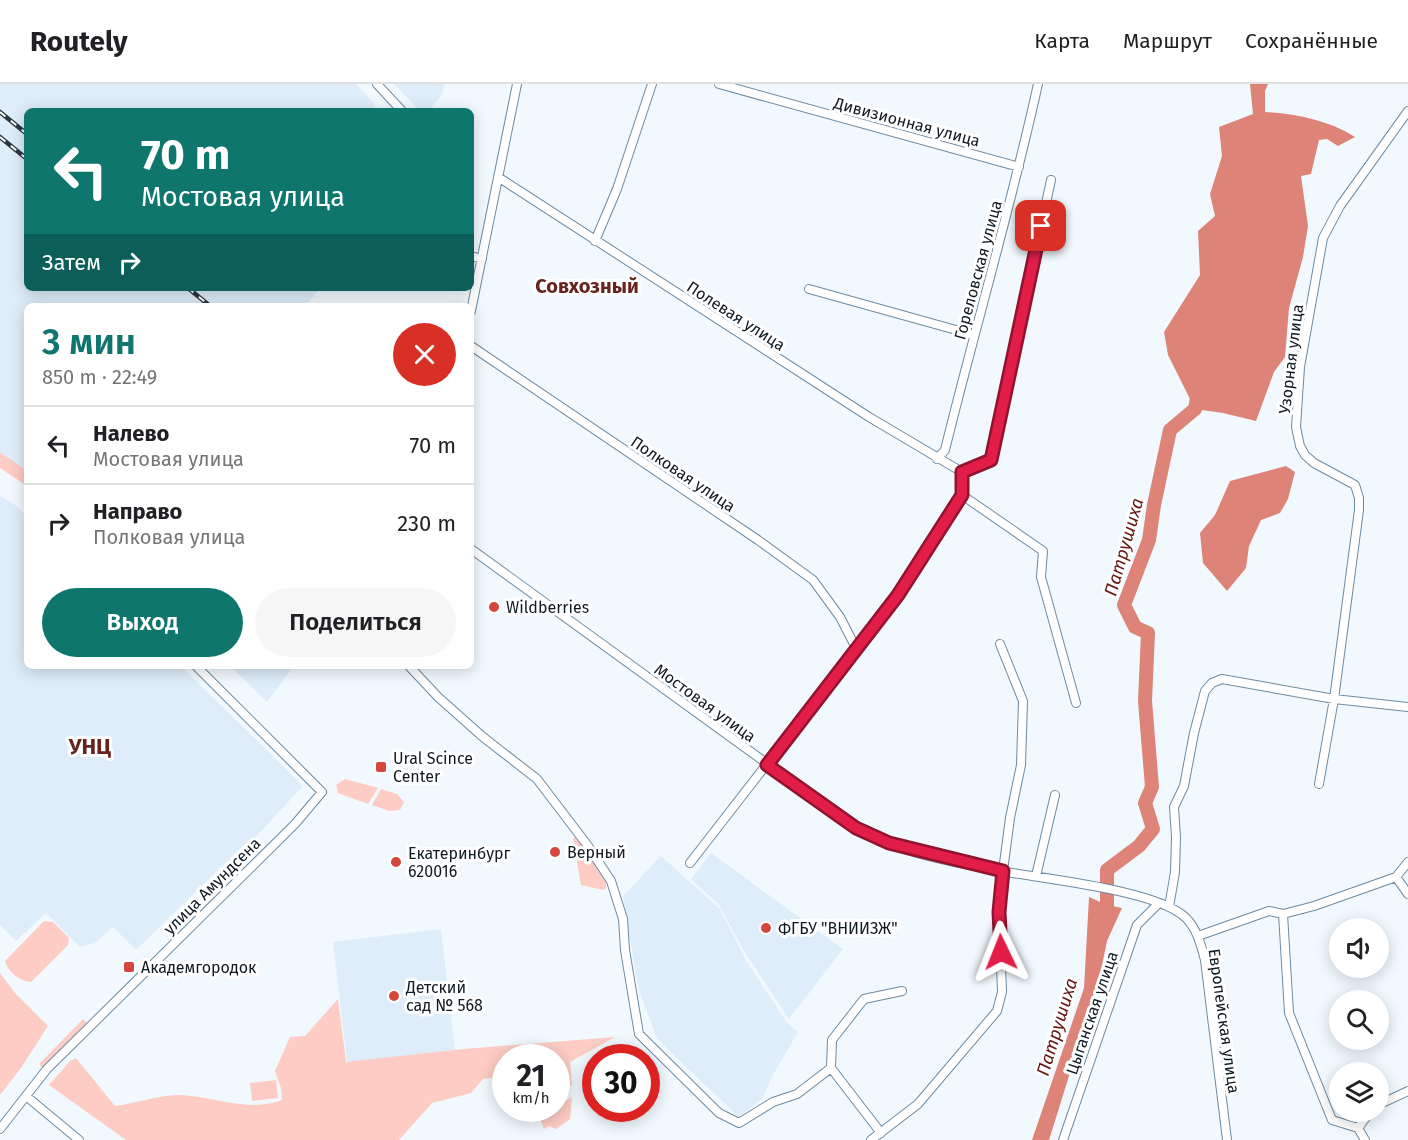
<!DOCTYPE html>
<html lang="ru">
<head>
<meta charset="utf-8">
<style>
	body { margin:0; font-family:"Fira Sans",sans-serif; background:#f6f6f6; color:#202124; height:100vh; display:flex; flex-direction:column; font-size:22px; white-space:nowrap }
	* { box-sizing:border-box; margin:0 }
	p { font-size:20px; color:#757577 }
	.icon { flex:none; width:33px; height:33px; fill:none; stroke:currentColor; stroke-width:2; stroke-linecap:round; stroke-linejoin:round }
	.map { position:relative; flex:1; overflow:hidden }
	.details { position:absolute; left:24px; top:219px; width:450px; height:366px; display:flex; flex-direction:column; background:#fff; border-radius:9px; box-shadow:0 3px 15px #0003 }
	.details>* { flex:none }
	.hud { position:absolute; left:24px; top:24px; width:450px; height:183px; border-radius:9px; box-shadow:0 3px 15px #0003; background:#0f766e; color:#fff; overflow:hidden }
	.fabs { position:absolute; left:1329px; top:834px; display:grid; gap:12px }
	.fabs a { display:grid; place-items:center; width:60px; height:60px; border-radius:50%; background:#fff; box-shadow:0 3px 15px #0003; font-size:30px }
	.speed { position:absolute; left:492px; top:960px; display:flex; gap:12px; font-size:30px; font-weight:700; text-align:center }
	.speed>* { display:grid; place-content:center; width:78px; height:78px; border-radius:50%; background:#fff; box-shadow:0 3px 15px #0003; line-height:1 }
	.speed small { font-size:15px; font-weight:400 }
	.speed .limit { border:9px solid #d22; background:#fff; color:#111 }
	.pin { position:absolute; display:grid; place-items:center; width:51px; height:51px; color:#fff; margin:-26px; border-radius:12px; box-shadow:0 3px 9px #0006 }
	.me { position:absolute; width:66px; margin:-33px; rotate:358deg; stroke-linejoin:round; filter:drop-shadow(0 0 4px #0008) }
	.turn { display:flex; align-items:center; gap:21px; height:126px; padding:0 18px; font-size:27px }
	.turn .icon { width:78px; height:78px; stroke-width:2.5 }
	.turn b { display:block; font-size:42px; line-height:51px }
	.then { display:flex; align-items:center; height:57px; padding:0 18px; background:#0003; gap:12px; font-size:22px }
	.round { display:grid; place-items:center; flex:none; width:63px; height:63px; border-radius:32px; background:#f6f6f6 }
	.summary { display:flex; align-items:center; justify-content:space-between; height:102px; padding:0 18px }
	h1 { font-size:36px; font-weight:600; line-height:45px; color:#0f766e }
	.button { display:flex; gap:12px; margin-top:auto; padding:12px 18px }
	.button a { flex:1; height:69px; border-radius:36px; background:#0f766e; color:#fff; font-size:24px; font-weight:600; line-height:69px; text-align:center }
	.button a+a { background:#f6f6f6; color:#202124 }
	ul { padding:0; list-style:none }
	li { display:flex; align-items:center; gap:18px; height:78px; padding:0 18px; border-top:2px solid #e0e0e0 }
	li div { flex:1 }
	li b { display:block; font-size:22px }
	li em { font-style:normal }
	header { display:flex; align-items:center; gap:36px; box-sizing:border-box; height:84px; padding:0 30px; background:#fff; border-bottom:2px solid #e0e0e0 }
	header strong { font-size:28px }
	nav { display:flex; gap:33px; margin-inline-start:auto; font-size:21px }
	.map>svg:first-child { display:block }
</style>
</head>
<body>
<header>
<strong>Routely</strong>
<nav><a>Карта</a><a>Маршрут</a><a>Сохранённые</a></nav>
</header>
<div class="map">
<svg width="1408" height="1056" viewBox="0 0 1408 1056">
	<rect width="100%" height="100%" fill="#f2f9fe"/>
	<path fill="#deedf9" d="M0 0H356L375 20 372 27H27V204L319 205 306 222H27V387L0 368Z
		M394 0H444L442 11 428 27H420Z
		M0 412 14 420 27 432V582H181L303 702 254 755 249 756 136 866 113 843 95 859 80 863 46 829 16 857 0 841Z
		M230 582H294L267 618Z
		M711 769 843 865 789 935 744 867 719 821 691 795Z
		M661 772 720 825 745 875 788 940 798 948 773 991 762 1015 739 1033 657 955 638 903 623 812Z
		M441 845 455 966 347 979 333 858Z"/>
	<path fill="#fdccc4" d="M0 368 27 387V402L0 384Z
		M345 695 378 704 368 720 338 709 336 701Z
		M381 705 397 710 404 718 400 726 389 727 372 721Z
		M575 753 578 755 606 798V804L603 806 581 801 573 755Z
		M44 837 53 838 69 854 68 861 31 898C19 897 8 888 5 877Z
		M0 889 15 909 48 942 21 984 0 1011Z
		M338 915 346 978 463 965 615 953 570 978 572 1001 557 1002 556 974H506L505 992 483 995 471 1009 432 1019 399 1056H126L49 1001 70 977 76 974 115 1022C136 1019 159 1011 180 1011 213 1012 249 1029 282 1016L281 1004 275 987 290 953 305 952Z
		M83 935 87 939 42 984 39 980Z
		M276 996 278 1014 252 1017 250 999Z
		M572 1013 570 1035 556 1045 549 1042 544 1045 541 1037 545 1030 542 1025 556 1024 557 1015 563 1018Z"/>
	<path fill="#dd8377" d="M1250 0H1268L1265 7V28C1296 30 1328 36 1355 53L1338 62 1327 55 1319 56 1311 90 1301 92 1308 142 1303 173 1289 224 1285 273 1274 288 1256 337 1223 329 1195 325 1168 271 1164 248 1200 191 1198 147 1215 132 1210 110 1222 72 1219 43 1253 30Z
		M1286 382 1295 388 1288 415 1280 429 1261 436 1249 462 1246 484 1227 507 1203 479 1200 449 1215 431 1230 397Z
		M1089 813 1107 821 1122 824 1107 857 1099 896 1049 1056H1032L1084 904Z"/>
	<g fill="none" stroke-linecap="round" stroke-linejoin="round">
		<path stroke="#dd8377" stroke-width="14" d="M1104 838 1107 821V786L1139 762 1153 745 1145 719 1152 703 1145 617 1148 549 1135 543 1124 521 1149 456 1154 421 1170 346 1195 325 1198 308"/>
		<g stroke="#6d8aa0" stroke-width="10">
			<path id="minor" d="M377 0 402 27
				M719 0 1019 83
				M498 93 869 333 962 388
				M595 157 617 105 652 0
				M471 172 482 175
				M809 205 974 251
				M471 227 517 0
				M471 262 758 456 813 496 840 533 856 564
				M937 375 945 366C975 244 1011 123 1038 0
				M962 388 991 376 1051 96
				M962 411 1043 467 1041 493 1076 619
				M471 465 856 744C867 749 878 755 889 760 925 773 964 780 1001 787 1043 795 1158 806 1186 834 1197 845 1201 861 1205 876L1227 1056
				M409 582 438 613 483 653 537 695 588 762 611 797 623 835 625 866 639 950 719 1029 739 1039 773 1018 797 1010 831 984
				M1319 700 1334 615 1359 426V414L1355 401 1314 379 1305 371 1300 362 1296 343 1300 283 1323 154 1340 122 1408 27
				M690 779 898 511 962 411V388
				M1036 792 1055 711
				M1396 793 1408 810
				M1169 823 1175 788 1176 753 1174 723 1184 702 1194 649 1205 607 1212 599 1222 595 1334 615 1408 623
				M1283 830 1289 929 1332 1036 1358 1044
				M1198 852 1269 827 1283 830 1314 822 1396 793 1408 778
				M26 1012 79 1056
				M1378 1021 1408 1007
				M0 1045 47 985 295 740 322 708 196 582
				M881 1049 831 984 832 956 864 915 902 907
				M871 1056 918 1020 997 927 1002 908 999 828 1003 787 1010 734 1021 681 1023 617 1000 560
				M1063 1056 1137 841 1159 819
				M1365 1056 1358 1044 1370 1028"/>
		</g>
		<use href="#minor" stroke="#fff" stroke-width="8"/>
		<g stroke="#2c373f" stroke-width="4.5">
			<path id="rail" d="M0 28 27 50
				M0 53 27 75
				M188 204 210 222"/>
		</g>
		<use href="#rail" stroke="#fff" stroke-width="2" stroke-dasharray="7" stroke-linecap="butt"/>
	</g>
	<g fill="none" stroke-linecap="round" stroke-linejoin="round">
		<g stroke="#92132f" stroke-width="15">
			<path id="route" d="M1001 868 999 828 1003 787 889 759 856 744 767 681 898 511 962 411V388L991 376 1041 142"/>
		</g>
		<use href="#route" stroke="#e11d48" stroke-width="10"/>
	</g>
	<g fill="#d5473d" stroke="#fff" stroke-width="2">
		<circle cx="494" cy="523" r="6"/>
		<rect x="375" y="677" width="12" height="12" rx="3"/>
		<circle cx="555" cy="768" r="6"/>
		<circle cx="396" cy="778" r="6"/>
		<circle cx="766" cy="844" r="6"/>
		<rect x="123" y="877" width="12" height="12" rx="3"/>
		<circle cx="394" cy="912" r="6"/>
	</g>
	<g text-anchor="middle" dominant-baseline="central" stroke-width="6" stroke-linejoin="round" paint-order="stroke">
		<g font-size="16" fill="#0e1a22" stroke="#fff">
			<text transform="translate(907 38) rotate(15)">Дивизионная улица</text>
			<text transform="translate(978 186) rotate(-75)">Гореловская улица</text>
			<text transform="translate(736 232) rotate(33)">Полевая улица</text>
			<text transform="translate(1291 275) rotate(-83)">Узорная улица</text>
			<text transform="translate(683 390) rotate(34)">Полковая улица</text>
			<text transform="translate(705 619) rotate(36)">Мостовая улица</text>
			<text transform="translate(212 802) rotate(-45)">улица Амундсена</text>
			<text transform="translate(1092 929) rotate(-71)">Цыганская улица</text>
			<text transform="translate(1224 937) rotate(82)">Европейская улица</text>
		</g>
		<g font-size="16" fill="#0e1a22" stroke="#fff" text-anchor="start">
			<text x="506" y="523">Wildberries</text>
			<text x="393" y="674">Ural Scince<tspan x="393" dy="18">Center</tspan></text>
			<text x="567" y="768">Верный</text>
			<text x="408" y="769">Екатеринбург<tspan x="408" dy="18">620016</tspan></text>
			<text x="778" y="844">ФГБУ "ВНИИЗЖ"</text>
			<text x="141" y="883">Академгородок</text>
			<text x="406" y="903">Детский<tspan x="406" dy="18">сад № 568</tspan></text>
		</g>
		<g font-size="18" font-style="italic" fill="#651410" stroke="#fff">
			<text transform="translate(1124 463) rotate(-74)">Патрушиха</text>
			<text transform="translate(1057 943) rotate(-73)">Патрушиха</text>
		</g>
		<g font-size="20" font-weight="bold" fill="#67231d" stroke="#fff">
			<text x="587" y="202">Совхозный</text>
		</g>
		<g font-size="22" font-weight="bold" fill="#67231d" stroke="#fff">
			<text x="90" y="662">УНЦ</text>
		</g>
	</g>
</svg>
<div class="fabs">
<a><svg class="icon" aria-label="sound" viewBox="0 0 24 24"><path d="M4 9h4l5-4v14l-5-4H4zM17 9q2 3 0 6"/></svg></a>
<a><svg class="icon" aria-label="search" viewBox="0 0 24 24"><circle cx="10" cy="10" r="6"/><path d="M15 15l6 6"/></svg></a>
<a><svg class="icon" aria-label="layers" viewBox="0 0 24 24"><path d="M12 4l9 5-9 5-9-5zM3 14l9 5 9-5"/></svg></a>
</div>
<div class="speed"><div>21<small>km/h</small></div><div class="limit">30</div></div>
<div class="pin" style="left:1041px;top:142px;background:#d93025"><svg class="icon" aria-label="arrive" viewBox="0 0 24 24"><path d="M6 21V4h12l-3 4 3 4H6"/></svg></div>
<svg class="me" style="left:1001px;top:868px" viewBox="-20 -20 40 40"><path d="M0-17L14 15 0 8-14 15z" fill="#e11d48" stroke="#fff" stroke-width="4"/></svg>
<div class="hud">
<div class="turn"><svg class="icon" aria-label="left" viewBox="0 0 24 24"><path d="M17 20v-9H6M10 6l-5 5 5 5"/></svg><div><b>70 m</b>Мостовая улица</div></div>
<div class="then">Затем<svg class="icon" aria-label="right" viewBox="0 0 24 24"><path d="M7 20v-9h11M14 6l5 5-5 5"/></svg></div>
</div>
<section class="details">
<div class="summary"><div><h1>3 мин</h1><p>850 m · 22:49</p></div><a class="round" style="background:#d93025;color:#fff"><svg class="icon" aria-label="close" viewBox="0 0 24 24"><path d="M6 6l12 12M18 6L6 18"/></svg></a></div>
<ul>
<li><svg class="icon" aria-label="left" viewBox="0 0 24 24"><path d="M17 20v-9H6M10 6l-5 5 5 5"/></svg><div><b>Налево</b><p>Мостовая улица</p></div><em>70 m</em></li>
<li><svg class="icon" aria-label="right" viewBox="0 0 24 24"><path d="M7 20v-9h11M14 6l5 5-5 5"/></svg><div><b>Направо</b><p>Полковая улица</p></div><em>230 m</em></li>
</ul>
<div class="button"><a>Выход</a><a>Поделиться</a></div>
</section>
</div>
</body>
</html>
